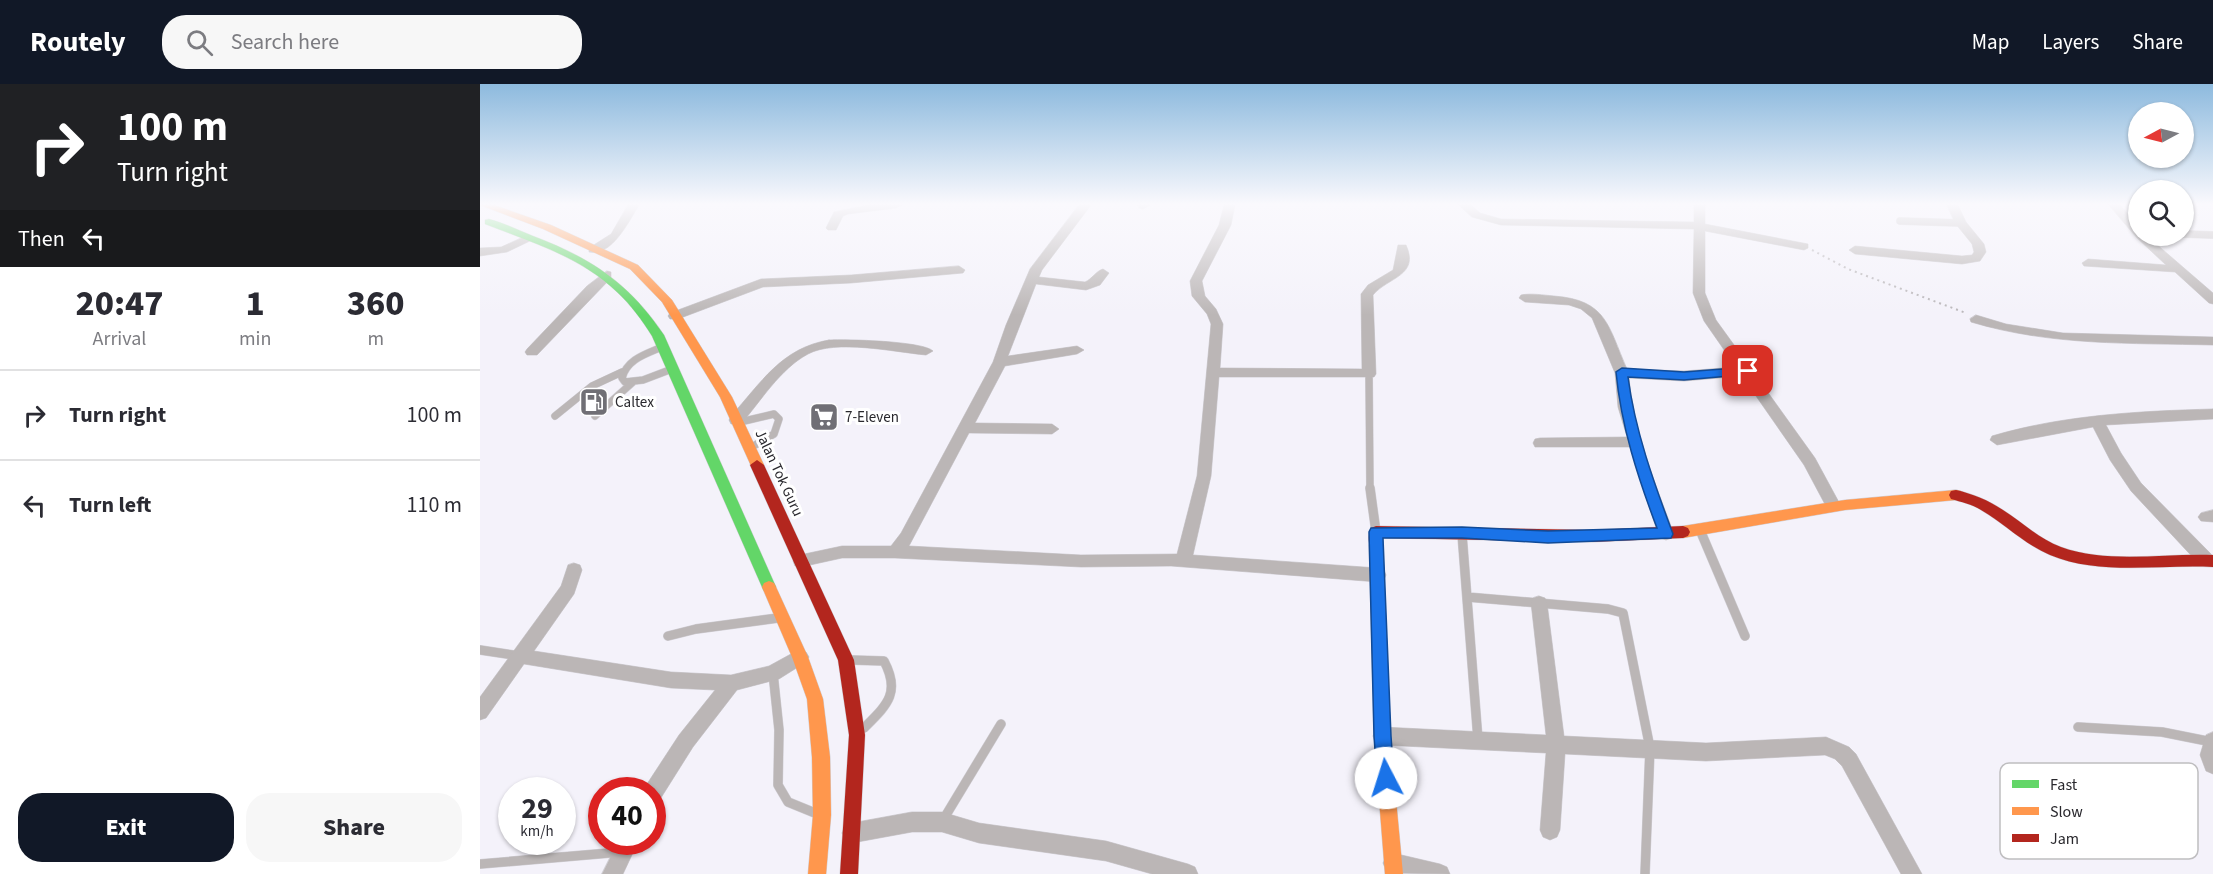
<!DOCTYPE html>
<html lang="en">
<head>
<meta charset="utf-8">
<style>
	body { margin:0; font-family:"Source Sans 3",sans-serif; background:#f7f7f7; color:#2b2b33; height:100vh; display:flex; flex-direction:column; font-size:22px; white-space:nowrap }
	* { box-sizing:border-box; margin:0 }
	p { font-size:20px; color:#7c7c81 }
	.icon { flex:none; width:33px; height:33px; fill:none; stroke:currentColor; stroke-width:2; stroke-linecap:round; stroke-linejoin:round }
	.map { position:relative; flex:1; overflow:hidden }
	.details { display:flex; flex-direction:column; background:#fff; width:480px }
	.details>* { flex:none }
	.banner { background:#202124; color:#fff; overflow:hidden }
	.needle { width:39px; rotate:263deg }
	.tools { position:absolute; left:1648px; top:18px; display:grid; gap:12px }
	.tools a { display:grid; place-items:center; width:66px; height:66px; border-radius:50%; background:#fff; box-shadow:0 2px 4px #0004; font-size:30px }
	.speed { position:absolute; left:18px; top:693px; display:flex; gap:12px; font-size:30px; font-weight:700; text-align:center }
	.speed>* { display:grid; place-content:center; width:78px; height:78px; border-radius:50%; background:#fff; box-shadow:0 2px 4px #0004; line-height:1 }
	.speed small { font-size:15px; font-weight:400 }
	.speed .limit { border:9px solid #d22; background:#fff; color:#111 }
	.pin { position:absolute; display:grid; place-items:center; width:51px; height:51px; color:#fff; margin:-26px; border-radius:12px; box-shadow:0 3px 9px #0006 }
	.me { position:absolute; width:66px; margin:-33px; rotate:355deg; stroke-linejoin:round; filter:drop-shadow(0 0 4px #0008) }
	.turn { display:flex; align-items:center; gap:21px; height:126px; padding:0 18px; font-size:27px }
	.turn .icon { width:78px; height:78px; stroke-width:2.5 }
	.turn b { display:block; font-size:42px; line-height:51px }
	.then { display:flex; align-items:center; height:57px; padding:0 18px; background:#0003; gap:12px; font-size:22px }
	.eta { display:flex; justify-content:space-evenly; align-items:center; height:102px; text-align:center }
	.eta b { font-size:36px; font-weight:800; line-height:42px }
	.action { display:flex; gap:12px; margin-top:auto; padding:12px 18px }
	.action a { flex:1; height:69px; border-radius:24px; background:#111827; color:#fff; font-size:24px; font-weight:800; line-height:69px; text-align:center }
	.action a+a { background:#f7f7f7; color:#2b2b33 }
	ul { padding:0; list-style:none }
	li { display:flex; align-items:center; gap:18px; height:90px; padding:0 18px; border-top:2px solid #e1e1e2 }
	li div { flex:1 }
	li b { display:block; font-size:22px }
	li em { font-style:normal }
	header { display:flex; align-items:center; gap:36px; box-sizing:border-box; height:84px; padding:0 30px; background:#111827; color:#fff }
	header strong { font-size:28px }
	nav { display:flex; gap:33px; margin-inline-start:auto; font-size:21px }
	.search { width:420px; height:54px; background:#f7f7f7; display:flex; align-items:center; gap:15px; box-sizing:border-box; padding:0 21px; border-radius:24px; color:#7c7c81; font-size:22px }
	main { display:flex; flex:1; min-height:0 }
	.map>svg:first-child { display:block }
</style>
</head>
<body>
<header>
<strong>Routely</strong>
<div class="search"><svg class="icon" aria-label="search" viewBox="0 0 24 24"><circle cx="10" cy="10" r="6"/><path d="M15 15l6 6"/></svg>Search here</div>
<nav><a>Map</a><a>Layers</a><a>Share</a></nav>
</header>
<main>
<section class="details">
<div class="banner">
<div class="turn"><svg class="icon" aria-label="right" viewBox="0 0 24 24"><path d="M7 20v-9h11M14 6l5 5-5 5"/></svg><div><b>100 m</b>Turn right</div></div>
<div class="then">Then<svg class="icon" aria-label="left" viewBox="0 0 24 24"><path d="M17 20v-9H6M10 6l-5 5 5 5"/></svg></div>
</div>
<div class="eta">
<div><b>20:47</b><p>Arrival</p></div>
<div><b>1</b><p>min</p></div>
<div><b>360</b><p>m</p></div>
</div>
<ul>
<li><svg class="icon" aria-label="right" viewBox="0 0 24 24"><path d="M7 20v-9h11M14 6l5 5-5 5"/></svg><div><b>Turn right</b></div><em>100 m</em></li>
<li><svg class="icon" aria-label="left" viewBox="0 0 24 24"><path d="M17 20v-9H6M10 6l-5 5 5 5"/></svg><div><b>Turn left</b></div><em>110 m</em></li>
</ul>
<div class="action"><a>Exit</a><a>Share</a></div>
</section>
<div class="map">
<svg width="1733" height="790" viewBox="0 0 1733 790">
	<rect width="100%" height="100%" fill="#f4f2fa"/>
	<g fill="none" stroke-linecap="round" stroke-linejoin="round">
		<g stroke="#d0ced4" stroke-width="8">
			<path id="lane-far1" d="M1420 137 1481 139
				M1704 150 1733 151
				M182 263C166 270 147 275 142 294L145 298 163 296 192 285
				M889 290 890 405
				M75 332 112 302 142 288
				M115 332 153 298
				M260 338 294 330 299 335 294 350 270 364"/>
		</g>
		<g stroke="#d0ced4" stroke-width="10">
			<path id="lane" d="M890 404 896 448
				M1220 446 1265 552
				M982 450 998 656
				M987 513 1128 525 1143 529 1170 664 1165 790
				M188 552 216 545 298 534
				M0 566 40 572
				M371 576 404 577C421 609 407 621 384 644
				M293 589 299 646 298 701 308 718 335 729
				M1598 643 1682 648 1732 658
				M463 736 521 640
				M0 780 141 768"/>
		</g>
		<g stroke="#d0ced4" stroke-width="1">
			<path id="street" d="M148 121H159C149 137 132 173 109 168V164L131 150Z
				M389 121H422L416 124 368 130 363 132 356 146H348L346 144 354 128Z
				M599 121H611L562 186 559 193 605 198C612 195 616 187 623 185L629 189 620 201 606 206 556 200 528 272 597 262 604 266 597 270 525 282 495 339 572 340 579 345 572 350 489 349 429 462 601 471 697 470 717 392 731 240 727 230 712 212 710 197 739 141 744 121H755L751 141 722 197 725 212 736 225 743 240 740 284 882 285 881 210 888 201 913 186 918 161H926C940 192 908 193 893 211L896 290 894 293H739L731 392 713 471 898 484 904 486 906 491 904 496 898 498 691 482 601 483 415 474H362L321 483 315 482 313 477 315 472 362 462H411L421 449 513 278 526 241 550 185Z
				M658 121H670L663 125 659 124Z
				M979 121H991L1000 129 1021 135 1214 138V121H1225V140L1328 160V164L1324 166 1225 147V209L1236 236 1270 283 1273 284 1274 289 1335 374 1361 422 1358 426H1348L1324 381 1262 292 1204 297 1149 294C1154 348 1175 399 1194 450L1192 454 1186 456 1180 454 1178 450 1150 363H1055L1053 359 1055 355 1060 354 1147 353 1138 323 1135 289 1112 234 1101 225 1089 221 1045 218 1039 214 1041 211C1051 209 1063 211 1074 212 1127 216 1128 242 1147 285L1204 287 1256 283 1224 237 1213 209 1214 145 1021 141 992 133Z
				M1467 121H1478L1486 138 1504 160 1506 168 1500 177 1482 180 1375 170 1369 166 1375 162 1482 172 1492 171 1494 168 1492 160 1475 139Z
				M1629 121H1640L1659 142V152H1667L1733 209V220L1729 219 1695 188 1604 182 1602 179 1608 175 1686 181 1657 154Z
				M48 151 54 154 52 156 27 168 0 172V164L21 163Z
				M479 182 485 186 483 189 371 199 283 203 198 235H190L188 232 190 229 281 195 371 191Z
				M127 187 131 188V194L57 271H47L45 268 47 265 107 202Z
				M1496 231 1526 240 1583 249 1733 253V261C1651 259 1571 262 1491 238L1490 235Z
				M349 256C366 255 443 257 453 267L446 271C414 268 356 255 328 270 300 285 281 317 261 340H251L249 336 251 332C281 299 301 264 349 256Z
				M1733 325V335L1626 341 1641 369 1661 399 1732 471 1733 478 1726 482 1720 481 1651 407 1630 376 1613 343 1517 361 1510 356 1512 352C1583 331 1659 327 1733 325Z
				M1733 426V438L1721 437 1718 433 1721 429Z
				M94 479 100 481 102 486 94 510 54 567 191 588 251 591 289 582 320 565 326 568 329 573 326 578 299 595 257 606 213 663 179 717 172 719V706H164L165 703 199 651 235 606 191 604 44 580 6 634 0 636V613L81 502 88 481Z
				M1059 512 1065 514 1067 519 1084 652 1226 659 1346 653 1369 663 1376 670 1442 790H1421L1362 682 1355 675 1345 671 1226 677 1085 670 1080 746 1077 753 1070 756 1063 753 1060 746 1066 669 902 661 895 658 893 652 895 646 902 643 1066 651 1051 519 1053 514Z
				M1733 648V690L1726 687 1720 671 1726 651Z
				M432 728H462L499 739 626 757 708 780 715 783 718 790H672L626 777 499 759 462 748H432L372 759 365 756 362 749 365 742 372 739Z
				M138 758H158L143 790H122Z
				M913 769 960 780 967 783 970 790 913 789 906 786 903 779 906 772Z"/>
		</g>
		<g stroke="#d0ced4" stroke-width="1">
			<path id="fast" d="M9 135C24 139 38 146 53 152 111 174 149 199 184 251L296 503 294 507 289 509 284 507 282 503 172 252C162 236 151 221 137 208 101 173 51 158 5 140V136Z"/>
		</g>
		<g stroke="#d0ced4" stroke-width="1">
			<path id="slow" d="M0 121H14L71 141 158 181 192 216 252 313 284 381 282 384H272L240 313 182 218 150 185 63 145Z
				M1476 406 1481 407 1483 411 1481 415 1476 416 1365 426 1203 454 1198 452 1196 448 1198 444 1203 442 1365 416Z
				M896 455 901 457 903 461 910 652 923 790H905L894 652 889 461 891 457Z
				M289 497 294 499 296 503 328 573 343 615 350 673 351 731 346 790H328L333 731 332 673 327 615 312 573 282 503 284 499Z"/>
		</g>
		<g stroke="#d0ced4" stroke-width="1">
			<path id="jam" d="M277 376 284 381 374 576 385 651 378 790H360L369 651 358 576 270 381Z
				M1476 406C1493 410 1508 416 1523 426 1542 438 1559 455 1581 463 1628 480 1684 469 1733 471V483C1680 480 1620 492 1570 471 1544 460 1525 440 1501 426 1492 420 1481 418 1471 415L1469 411 1471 407Z
				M896 442 1112 446 1203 442 1208 444 1210 448 1208 452 1203 454 1112 458 903 454 901 465H891C888 459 888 450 891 444Z"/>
		</g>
		<path stroke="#b9b6b9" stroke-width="2" stroke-dasharray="2 4" stroke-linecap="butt" d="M1332 166 1368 185 1486 229"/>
		<use href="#lane-far1" stroke="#bbb6b6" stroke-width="7"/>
		<use href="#lane" stroke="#bbb6b6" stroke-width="9"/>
		<use href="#street" fill="#bbb6b6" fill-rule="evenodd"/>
		<use href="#fast" fill="#63d668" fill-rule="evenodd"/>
		<use href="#slow" fill="#ff974d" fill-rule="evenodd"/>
		<use href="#jam" fill="#b3261e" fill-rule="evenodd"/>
	</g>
	<linearGradient id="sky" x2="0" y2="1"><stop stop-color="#8dbade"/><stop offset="0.52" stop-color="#faf9fd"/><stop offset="1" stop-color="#faf9fd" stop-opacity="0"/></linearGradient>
	<rect width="1733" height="231" fill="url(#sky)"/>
	<path fill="#1a73e8" stroke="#114b97" stroke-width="1.5" d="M1268 283 1272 284V290L1204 296 1148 293C1155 347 1174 399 1193 450L1191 454 1068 459 982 454H903L911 652 914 694 912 700 906 702 899 700 897 694 894 652 889 448 891 444 982 443 1068 447 1177 444C1158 394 1141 342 1136 288L1142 284 1204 288Z"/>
	<defs>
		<g id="fuel-square" transform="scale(1.5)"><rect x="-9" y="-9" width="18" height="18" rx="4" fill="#706f75" stroke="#fff"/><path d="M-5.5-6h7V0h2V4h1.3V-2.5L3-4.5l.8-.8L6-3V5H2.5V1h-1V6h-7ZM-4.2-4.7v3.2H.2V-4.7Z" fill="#fff"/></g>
		<g id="supermarket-square" transform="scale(1.5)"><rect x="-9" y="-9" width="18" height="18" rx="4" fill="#706f75" stroke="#fff"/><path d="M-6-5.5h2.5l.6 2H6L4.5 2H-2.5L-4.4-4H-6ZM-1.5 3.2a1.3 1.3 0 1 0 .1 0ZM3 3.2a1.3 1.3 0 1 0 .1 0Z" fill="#fff"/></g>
	</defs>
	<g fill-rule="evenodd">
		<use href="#fuel-square" x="114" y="318"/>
		<use href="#supermarket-square" x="344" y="333"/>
	</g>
	<g text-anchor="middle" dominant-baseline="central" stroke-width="6" stroke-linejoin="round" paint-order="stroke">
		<g font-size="15" fill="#29282d" stroke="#fff" text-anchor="start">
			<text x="135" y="318">Caltex</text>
			<text x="365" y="333">7-Eleven</text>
		</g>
		<g font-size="15" fill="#29282d" stroke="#fff">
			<text transform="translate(299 389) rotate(65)">Jalan Tok Guru</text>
		</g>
	</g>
	<rect x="1520" y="679" width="198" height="96" rx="9" fill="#fff" stroke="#bfbec0" stroke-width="1.5"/>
	<rect x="1532" y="696" width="27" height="8" fill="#63d668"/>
	<rect x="1532" y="723" width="27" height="8" fill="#ff974d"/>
	<rect x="1532" y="750" width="27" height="8" fill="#b3261e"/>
	<g font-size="16" fill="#29282d">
		<text x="1570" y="706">Fast</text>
		<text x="1570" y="733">Slow</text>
		<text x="1570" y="760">Jam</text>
	</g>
</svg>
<div class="tools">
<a><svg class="needle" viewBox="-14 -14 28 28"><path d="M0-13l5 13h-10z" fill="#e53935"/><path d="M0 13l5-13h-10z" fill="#7c7c81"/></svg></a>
<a><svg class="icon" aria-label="search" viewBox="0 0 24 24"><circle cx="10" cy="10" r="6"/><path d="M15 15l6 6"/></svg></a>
</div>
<div class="speed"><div>29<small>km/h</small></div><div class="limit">40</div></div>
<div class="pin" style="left:1268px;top:287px;background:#d93025"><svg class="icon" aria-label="arrive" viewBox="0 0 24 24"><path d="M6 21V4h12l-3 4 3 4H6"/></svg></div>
<svg class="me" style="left:906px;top:694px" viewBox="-20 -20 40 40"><circle r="19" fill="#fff"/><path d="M0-13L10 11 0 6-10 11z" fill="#1a73e8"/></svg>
</div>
</main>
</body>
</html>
